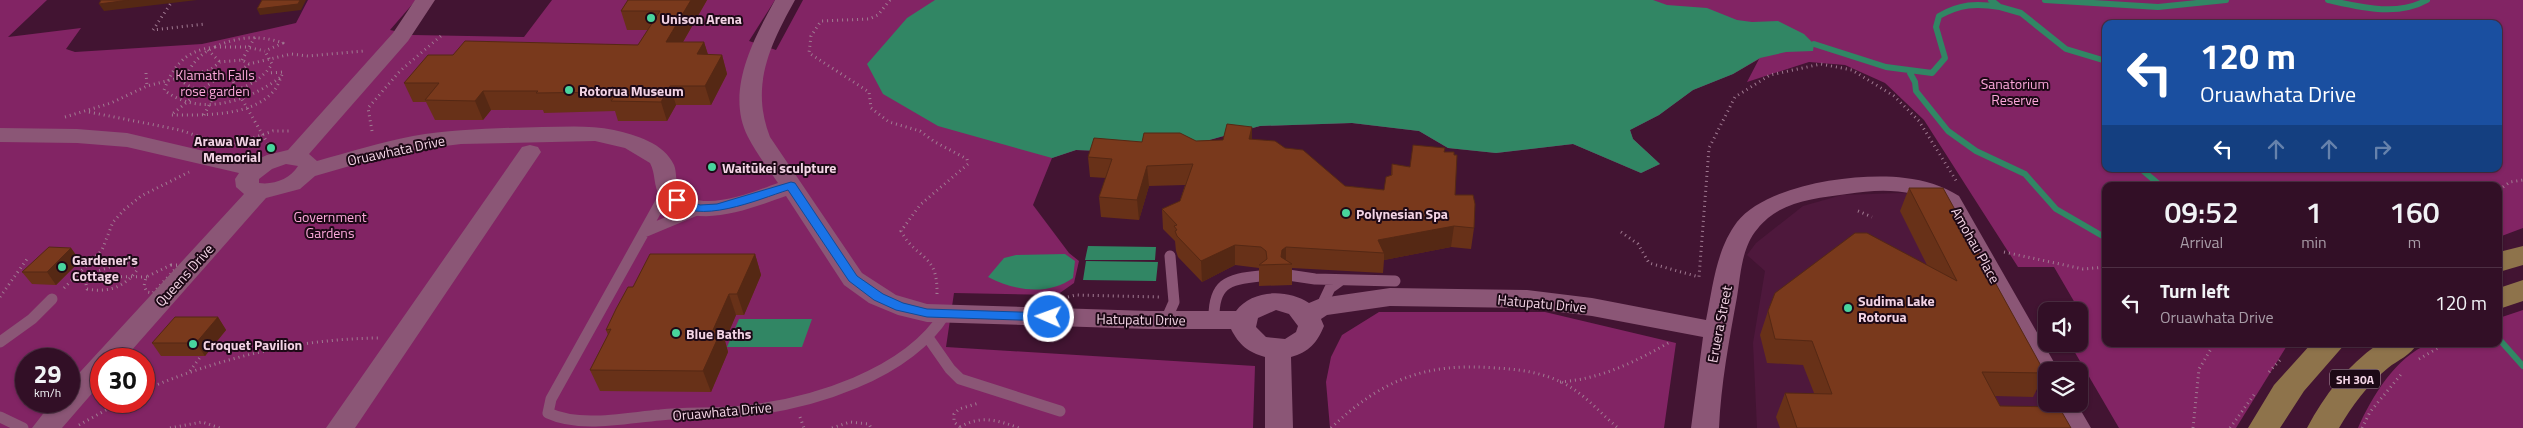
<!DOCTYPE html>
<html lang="en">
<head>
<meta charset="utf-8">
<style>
	body { margin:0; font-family:"Titillium Web",sans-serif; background:#3d1d32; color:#f1f3f6; height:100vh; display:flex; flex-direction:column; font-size:19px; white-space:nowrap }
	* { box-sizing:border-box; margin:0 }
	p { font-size:16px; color:#a89ca7 }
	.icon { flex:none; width:28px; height:28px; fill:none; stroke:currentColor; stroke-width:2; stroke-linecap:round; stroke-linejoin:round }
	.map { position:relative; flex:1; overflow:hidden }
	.drawer { position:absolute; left:2102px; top:182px; width:400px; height:165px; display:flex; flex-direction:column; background:#320f26; border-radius:10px; box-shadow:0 1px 4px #0004,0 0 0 1px #4d2f43 }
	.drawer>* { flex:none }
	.guide { position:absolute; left:2102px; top:20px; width:400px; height:152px; border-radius:10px; box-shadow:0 1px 4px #0004,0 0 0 1px #4d2f43; background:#1a4fa0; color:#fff; overflow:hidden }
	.fabs { position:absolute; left:2038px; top:302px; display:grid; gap:10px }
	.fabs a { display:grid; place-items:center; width:50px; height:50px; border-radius:10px; background:#320f26; box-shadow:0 1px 4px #0004,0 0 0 1px #4d2f43; font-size:25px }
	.speed { position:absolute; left:15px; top:348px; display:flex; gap:10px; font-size:25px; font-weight:700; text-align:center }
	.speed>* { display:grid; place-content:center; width:65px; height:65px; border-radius:50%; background:#320f26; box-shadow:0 1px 4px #0004,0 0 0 1px #4d2f43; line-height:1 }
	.speed small { font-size:12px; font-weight:400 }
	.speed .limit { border:8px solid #d22; background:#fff; color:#111 }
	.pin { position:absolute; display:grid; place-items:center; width:42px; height:42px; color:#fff; margin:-21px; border:2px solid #fff; border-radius:50%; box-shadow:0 1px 5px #0007 }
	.me { position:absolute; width:55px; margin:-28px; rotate:272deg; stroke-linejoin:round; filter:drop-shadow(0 0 4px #0008) }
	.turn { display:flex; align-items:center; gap:18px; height:105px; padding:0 15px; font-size:22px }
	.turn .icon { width:65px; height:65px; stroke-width:2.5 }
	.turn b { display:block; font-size:35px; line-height:42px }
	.lanes { display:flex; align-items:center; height:48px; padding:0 15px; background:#0003; justify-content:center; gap:25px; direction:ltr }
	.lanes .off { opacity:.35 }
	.eta { display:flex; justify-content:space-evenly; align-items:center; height:85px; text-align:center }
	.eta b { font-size:30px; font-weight:600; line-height:35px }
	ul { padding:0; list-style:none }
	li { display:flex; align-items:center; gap:15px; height:70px; padding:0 15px; border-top:1px solid #4d2f43 }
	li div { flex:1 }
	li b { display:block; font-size:19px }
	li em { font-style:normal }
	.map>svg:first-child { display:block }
</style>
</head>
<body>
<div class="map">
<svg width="2523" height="428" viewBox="0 0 2523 428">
	<rect width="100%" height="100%" fill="#421432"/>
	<path fill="#4e183c" d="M1901 193 1923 195 1954 239 2056 428H1757L1753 343 1765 271 1747 255 1756 243 1803 206 1842 195Z"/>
	<path fill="#822464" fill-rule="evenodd" d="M0 0H47L8 37 81 28 66 49 75 52 202 44 296 23 308 0H416L390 30 413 35 524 37 552 0H775L749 41 776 50 803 0H2523V228L2499 237V186H2106V344H2288L2236 428H2119L2070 344H2079V323L2086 322 2054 267H2018L1924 120 1885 83 1845 65 1809 62 1747 82 1759 59 1733 74 1693 90 1659 115 1630 130 1633 139 1660 164 1641 173 1573 144 1496 153 1448 148 1419 131 1352 123 1260 126 1184 147 1127 152 1076 150 1052 158 1033 205 1069 253 1079 261 1074 283 1057 295 954 293 946 347 1255 366 1253 428H0ZM2106 24H2499V169H2106ZM26 359H69V401H26ZM101 359H144V401H101Z
		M2523 310V428H2358C2371 398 2396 356 2429 344 2439 341 2485 344 2499 344V318Z
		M1379 312H1545L1676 343 1664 428H1330L1326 382 1331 357 1342 335Z"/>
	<path fill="#318664" d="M935 0H1653L1667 5 1707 8 1737 20 1752 22 1778 21 1804 34 1814 44 1813 51 1786 52 1760 58 1733 74 1693 90 1659 115 1630 130 1633 139 1660 164 1641 173 1573 144 1496 153 1448 148 1419 131 1352 123 1260 126 1184 147 1127 152 1076 150 1052 158 938 126 883 94 867 64 907 18Z
		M1088 246 1156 247 1155 260H1085Z
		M1065 254 1075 261 1073 278C1048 296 1015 291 988 277L1004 258 1016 255Z
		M1086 261 1158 262 1156 281 1083 280Z
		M739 319H812L802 347H727Z"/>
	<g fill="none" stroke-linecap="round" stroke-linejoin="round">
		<path stroke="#318664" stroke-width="6" d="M1991 0 2000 7 2021 13 2066 49 2106 61
			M2045 0 2158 7 2226 0
			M2328 0C2360 7 2397 17 2427 0
			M1814 44 1886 67 1932 73 1945 58 1936 27 1939 16C1960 4 1976 3 2000 7
			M1910 73 1915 82 1916 91 1948 131 1976 151 2025 174 2056 209 2106 238
			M2141 169 2161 186
			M2499 339 2523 366"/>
		<path stroke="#a17b92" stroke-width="3" stroke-dasharray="1 4" stroke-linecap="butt" d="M173 0 153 30 205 24
			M890 0 878 15 869 19 821 21 811 36 809 53 869 92 871 108 889 122 920 131 935 142 967 159 968 164 920 205 901 231C917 261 938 252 937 294
			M215 47C199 54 190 66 183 82 209 102 255 92 272 64L265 51
			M215 47C187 50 174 64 164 90 200 118 248 101 281 77
			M215 47C238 36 260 35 283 43L265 51
			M215 47H246L265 51
			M208 50 220 62
			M242 60 255 37
			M210 71 208 74 211 77H232L249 64
			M146 73 147 86
			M232 77 236 89 268 144
			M217 78 171 115C202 115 249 117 272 93 278 87 280 79 283 72L267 73
			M89 112 180 130 209 140
			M204 115 216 92
			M65 117 111 103 147 86 210 70 220 62 242 60 249 64 291 54 308 56 364 51
			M372 131 368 108 400 71 442 35
			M230 146 273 131H291
			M2499 190 2510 182 2523 180
			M1858 211 1872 217
			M1621 232 1638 244 1649 263 1699 277 1709 148 1735 97 1770 75 1821 64 1852 70 1894 96 1919 121 1957 182
			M2004 252 2083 269 2106 267
			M122 263H133L137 270C125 287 108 293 87 289L86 284 98 271Z
			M171 265H179L153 293 147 292 144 286 146 277Z
			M76 276 147 277
			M64 288 102 250 113 222 124 210 141 196 189 172
			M0 297 27 259
			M1068 297 1076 295 1159 297
			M2419 359 2445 344
			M190 371 201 356
			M2269 372 2282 358
			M1560 382C1601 379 1635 362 1670 342
			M144 390C220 358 296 339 378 338
			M800 417 804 428
			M79 425 122 401
			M960 427 954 422V414L959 409 979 403
			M960 427C980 415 998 420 1019 428
			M170 428 202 422 220 428
			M832 428 850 422 869 424 871 428
			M1331 428C1381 380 1426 362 1496 368 1517 369 1539 372 1559 381 1582 391 1599 412 1618 428
			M2193 428 2199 369 2214 344
			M2230 428 2256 392
			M2362 428 2370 412 2403 372"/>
		<path stroke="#8b5676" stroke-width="11" d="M668 189 551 399 548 413C580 428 625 418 660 415 687 412 715 414 743 411 811 404 907 375 945 314
			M644 232 699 209
			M1288 275 1315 279 1395 281
			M1321 307 1330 288 1341 280
			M1166 320 1174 302 1170 256
			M1214 320C1213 284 1227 279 1260 276
			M929 339 950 369 960 379 1060 411
			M0 342 32 319 52 299
			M0 417 23 428"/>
		<path fill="#8b5676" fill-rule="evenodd" d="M415 0H435L408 41 309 154 317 161C349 152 381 142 413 136 455 129 499 128 542 127 566 127 590 125 614 130 636 135 664 143 674 165 677 172 675 181 679 187 695 217 755 191 778 183 768 168 756 153 748 137 725 92 753 40 775 0H795C770 45 750 86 770 137L862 273 896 295 927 304 1149 311H1236C1252 289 1288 289 1309 303L1321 298 1390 288 1527 290 1592 298 1706 320C1713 286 1716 250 1737 222 1767 184 1859 172 1905 178 1925 180 1943 186 1959 196L2059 371H2046V382L2036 379 1942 206C1912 188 1880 189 1847 194 1819 198 1790 200 1768 218 1761 224 1753 233 1749 242 1741 259 1740 279 1737 297 1729 341 1721 384 1719 428H1691L1703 337 1592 316 1527 308 1390 306 1327 315 1321 319 1324 326C1317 343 1309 352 1291 357L1293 428H1265V357C1248 352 1239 345 1231 329H1149L927 322 898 315 869 303 844 285 786 196C749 209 690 234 660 196 653 186 656 174 650 163L625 148 595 141 461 144 413 150 381 157 315 176 300 189 266 198 124 359H101V383L62 428H32L53 401H69V384L244 194 236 187 235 179 239 173 127 147 77 143 0 142V128L77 129 127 133 251 162 267 155 288 150 393 33ZM286 164 298 166C290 179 274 185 259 183V179L272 169ZM1276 310 1289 314 1298 326 1296 332 1285 339 1266 337 1256 327 1258 318Z
			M530 145 538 147 541 152 355 428H326L522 147Z
			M2049 404H2077L2091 428H2063Z"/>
		<path fill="#8e734b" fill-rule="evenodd" d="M2523 246V265L2499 272V252Z
			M2523 280V301L2499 309V288Z
			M2311 344H2345L2304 391 2280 428H2248L2274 385Z
			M2378 344H2417C2411 355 2398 360 2388 368 2368 384 2352 406 2339 428H2307C2325 394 2347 366 2378 344Z"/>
	</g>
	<path fill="#683118" d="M628 0H707L683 42H704L708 55H722L727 74 711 105H676L667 121H618L615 111 544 113 543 110H491L483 120H435L426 102H413L404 83 453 55 638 45 648 30H627L621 11Z
		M1252 127V139L1285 148 1345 186 1384 190 1391 175 1392 164 1410 167 1444 152 1455 195 1474 228 1471 249 1451 247 1384 260 1383 273 1292 268V285L1259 286V268L1235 265 1202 282 1178 257 1176 251 1175 241 1163 229 1162 209 1180 201 1185 185 1149 186 1139 220 1101 217 1099 197 1106 178 1090 177 1088 157 1142 142 1196 141 1223 140Z
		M1909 188 2045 373 2033 397 1995 396 2000 406 2071 428H1780L1776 417 1785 393H1814L1803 365 1767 363 1760 335 1768 311 1927 265 1900 211Z
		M71 248 80 261 56 285 32 284 22 272Z
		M755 254 761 275 744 315H736L725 341 728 352 711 392 600 391 590 370 608 335 606 330 633 287Z
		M218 317 226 330 205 356H161L152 343Z"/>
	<path fill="#552814" d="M129 0H197L104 11 99 4Z
		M300 0H306L301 10 260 15 257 9Z
		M691 0H707L672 61 666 42Z
		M704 42 710 61 697 54Z
		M722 55 727 74 711 105 705 86Z
		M670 86 676 105 667 121 661 102Z
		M483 91 491 110 483 120 475 101Z
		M1252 127V146L1249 139Z
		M1147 166 1149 186 1139 220 1137 200Z
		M1454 226 1451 247 1384 260V253L1378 240Z
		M1235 245V265L1202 282 1201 261Z
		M1286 247V265L1281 257 1282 250Z
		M71 248 80 261 56 285 47 272Z
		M755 254 761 275 744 315 737 294Z
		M729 294 736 315 725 341 728 352 711 392 703 371 713 330Z
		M218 317 226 330 205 356 196 343Z"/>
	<path fill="#79391c" stroke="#552814" d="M101 0H129L99 4Z
		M262 0H300L298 4 257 9Z
		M628 0H691L666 42H704L697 54 722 55 705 86H670L661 102 611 101 618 92 536 93 538 91H483L475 101 425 100 439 83H404L428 55H453L465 41 638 45 660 11H621Z
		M1227 124 1252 127 1249 139 1275 141 1285 148 1303 150 1345 186 1384 190 1386 177 1392 175V164L1410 167 1413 145 1445 148 1444 152H1454V155H1457L1455 195H1473L1475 204 1474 228 1454 226 1378 240 1384 253 1286 247 1282 250 1281 257 1292 264 1259 265 1267 259 1266 251 1261 247 1235 245 1201 261 1177 236 1175 231 1177 230 1174 226 1177 225 1162 209 1180 201 1193 164 1147 166 1137 200 1099 197 1112 159 1088 157 1094 138 1142 142 1144 133H1180L1196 141 1223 140Z
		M1909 188H1943L2045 373 1982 372 2000 406 2059 407 2071 428H1797L1785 393 1832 394 1812 341 1775 339 1768 311 1775 293 1855 233H1867L1957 281Z
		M49 247 71 248 47 272H22Z
		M650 254H755L737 294H729L713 330 721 331 703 371 590 370 611 329 606 330 616 309 628 287H633Z
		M175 317H218L196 343H152Z"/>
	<path fill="#1a73e8" stroke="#114b97" d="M791 182 795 183 857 276 883 294 903 303 927 309 1049 313 1056 317 1049 321 927 317 896 310 874 300 849 281 788 190C759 199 696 227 672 200L677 196 700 205 717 204Z"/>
	<g fill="#48d49d" stroke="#1d0916" stroke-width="2">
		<circle cx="651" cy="18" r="5"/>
		<circle cx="569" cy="90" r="5"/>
		<circle cx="271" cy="148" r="5"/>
		<circle cx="712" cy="167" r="5"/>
		<circle cx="1346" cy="213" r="5"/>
		<circle cx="62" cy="267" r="5"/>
		<circle cx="1848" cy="308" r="5"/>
		<circle cx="676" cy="333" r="5"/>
		<circle cx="193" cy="344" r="5"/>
	</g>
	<g text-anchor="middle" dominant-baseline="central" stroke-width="4" stroke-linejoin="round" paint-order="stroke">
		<rect fill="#1d0916" stroke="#b397a7" stroke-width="1" x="2330" y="369.5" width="50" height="19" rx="4"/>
		<g font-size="12" font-weight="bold" fill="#f3d4e5">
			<text x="2355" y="379">SH 30A</text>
		</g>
		<g font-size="14" font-weight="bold" fill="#f3d4e5" stroke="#1d0916" text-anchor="start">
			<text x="661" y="18">Unison Arena</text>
			<text x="579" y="90">Rotorua Museum</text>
			<text x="261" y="140" text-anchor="end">Arawa War<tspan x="261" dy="16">Memorial</tspan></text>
			<text x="722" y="167">Waitūkei sculpture</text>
			<text x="1356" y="213">Polynesian Spa</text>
			<text x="72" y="259">Gardener's<tspan x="72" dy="16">Cottage</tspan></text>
			<text x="1858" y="300">Sudima Lake<tspan x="1858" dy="16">Rotorua</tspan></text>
			<text x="686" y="333">Blue Baths</text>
			<text x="203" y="344">Croquet Pavilion</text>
		</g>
		<g font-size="14" fill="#fba7d9" stroke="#1d0916">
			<text x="215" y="74">Klamath Falls<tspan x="215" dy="16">rose garden</tspan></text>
			<text x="2015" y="83">Sanatorium<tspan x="2015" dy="16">Reserve</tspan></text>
			<text x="330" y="216">Government<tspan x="330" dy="16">Gardens</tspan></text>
		</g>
		<g font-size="14" fill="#f3d4e5" stroke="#1d0916">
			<text transform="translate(396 150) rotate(-12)">Oruawhata Drive</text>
			<text transform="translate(1976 245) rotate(61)">Amohau Place</text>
			<text transform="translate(184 275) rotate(-48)">Queens Drive</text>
			<text transform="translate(1542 303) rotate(5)">Hatupatu Drive</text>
			<text transform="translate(1141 319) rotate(1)">Hatupatu Drive</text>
			<text transform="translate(1719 324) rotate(-79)">Eruera Street</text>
			<text transform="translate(722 411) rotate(-5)">Oruawhata Drive</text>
		</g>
	</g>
</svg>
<div class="fabs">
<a><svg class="icon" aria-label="sound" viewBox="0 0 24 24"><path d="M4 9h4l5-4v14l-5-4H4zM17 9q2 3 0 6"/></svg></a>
<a><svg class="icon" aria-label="layers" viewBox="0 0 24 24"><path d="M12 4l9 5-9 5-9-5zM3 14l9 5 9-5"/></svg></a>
</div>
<div class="speed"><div>29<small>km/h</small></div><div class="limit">30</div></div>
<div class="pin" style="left:677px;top:200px;background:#d93025"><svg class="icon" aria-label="arrive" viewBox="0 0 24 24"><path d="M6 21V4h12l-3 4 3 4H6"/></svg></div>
<svg class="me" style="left:1049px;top:317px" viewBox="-20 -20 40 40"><circle r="17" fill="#1a73e8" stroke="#fff" stroke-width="3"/><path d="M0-11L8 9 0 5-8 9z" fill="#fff"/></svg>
<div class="guide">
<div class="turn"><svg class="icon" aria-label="left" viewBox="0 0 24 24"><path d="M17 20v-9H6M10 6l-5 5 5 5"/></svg><div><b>120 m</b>Oruawhata Drive</div></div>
<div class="lanes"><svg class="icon" aria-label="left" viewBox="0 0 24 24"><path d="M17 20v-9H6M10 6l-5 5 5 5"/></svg><svg class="icon off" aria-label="ahead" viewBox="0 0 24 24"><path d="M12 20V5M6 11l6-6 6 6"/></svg><svg class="icon off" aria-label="ahead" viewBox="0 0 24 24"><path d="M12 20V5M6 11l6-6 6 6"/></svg><svg class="icon off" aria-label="right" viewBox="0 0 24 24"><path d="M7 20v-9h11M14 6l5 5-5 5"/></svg></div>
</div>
<section class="drawer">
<div class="eta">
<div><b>09:52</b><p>Arrival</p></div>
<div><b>1</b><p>min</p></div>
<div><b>160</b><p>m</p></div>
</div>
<ul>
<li><svg class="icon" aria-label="left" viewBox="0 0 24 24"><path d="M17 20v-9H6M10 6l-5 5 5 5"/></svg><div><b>Turn left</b><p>Oruawhata Drive</p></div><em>120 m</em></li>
</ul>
</section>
</div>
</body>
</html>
